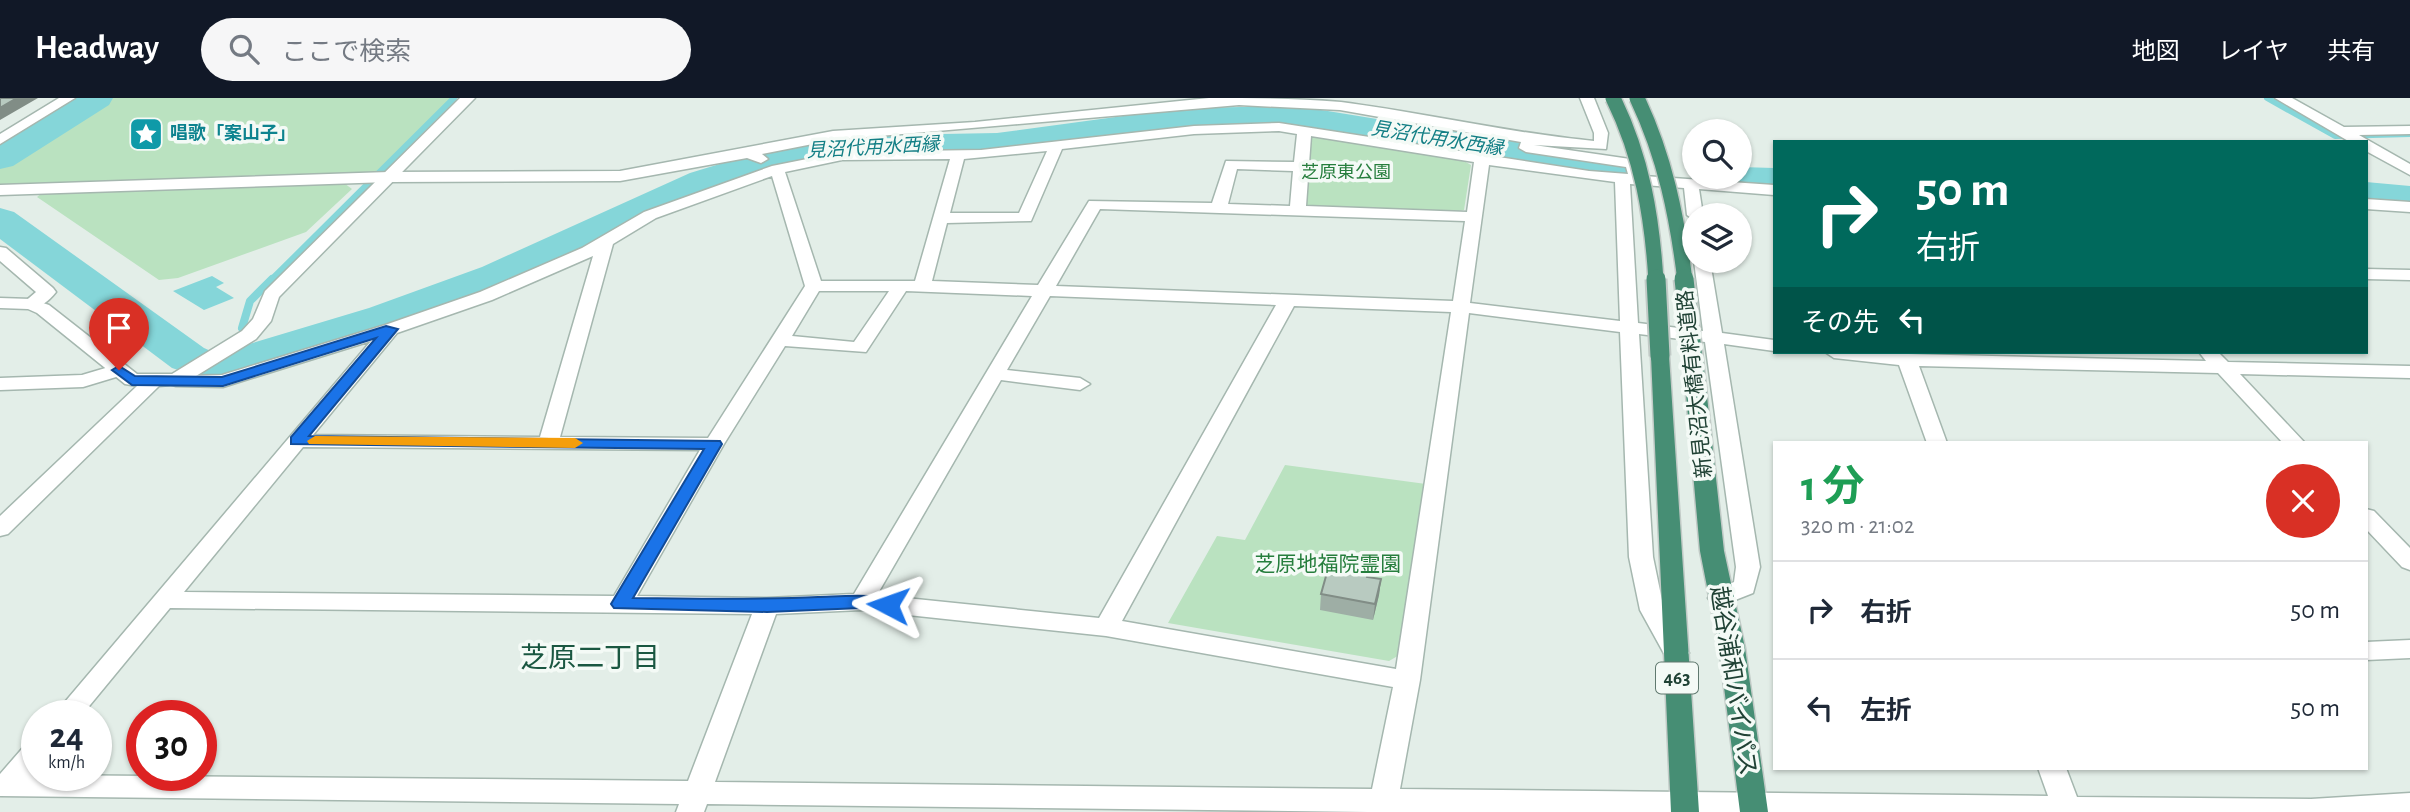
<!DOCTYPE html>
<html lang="ja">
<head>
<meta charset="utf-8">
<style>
	body { margin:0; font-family:"Alegreya Sans","Noto Sans JP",sans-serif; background:#f6f6f7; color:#1f2937; height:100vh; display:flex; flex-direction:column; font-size:26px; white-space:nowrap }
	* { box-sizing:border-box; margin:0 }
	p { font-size:23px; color:#747a83 }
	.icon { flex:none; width:38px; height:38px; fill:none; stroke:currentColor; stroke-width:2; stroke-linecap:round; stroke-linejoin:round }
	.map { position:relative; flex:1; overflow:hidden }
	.sheet { position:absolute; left:1773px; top:343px; width:595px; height:329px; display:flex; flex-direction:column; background:#fff; border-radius:0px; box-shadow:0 2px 5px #0004 }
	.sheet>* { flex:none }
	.top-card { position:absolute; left:1773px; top:42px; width:595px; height:214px; border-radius:0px; box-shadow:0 2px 5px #0004; background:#00695c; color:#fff; overflow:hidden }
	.tools { position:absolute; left:1682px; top:21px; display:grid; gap:14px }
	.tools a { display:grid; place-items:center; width:70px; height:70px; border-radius:50%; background:#fff; box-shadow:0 2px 5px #0004; font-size:35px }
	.speed { position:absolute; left:21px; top:602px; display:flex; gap:14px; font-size:35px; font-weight:700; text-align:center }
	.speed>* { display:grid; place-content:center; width:91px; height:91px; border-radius:50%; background:#fff; box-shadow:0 2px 5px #0004; line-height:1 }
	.speed small { font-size:18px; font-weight:400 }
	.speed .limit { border:10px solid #d22; background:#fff; color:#111 }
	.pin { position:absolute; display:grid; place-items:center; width:60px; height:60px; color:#fff; margin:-72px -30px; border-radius:50% 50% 50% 0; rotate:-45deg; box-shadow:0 0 7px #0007 }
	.pin .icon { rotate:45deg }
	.me { position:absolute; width:77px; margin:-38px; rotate:274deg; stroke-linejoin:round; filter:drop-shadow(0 0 5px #0008) }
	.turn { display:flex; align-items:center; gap:24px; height:147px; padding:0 28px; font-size:32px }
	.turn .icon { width:91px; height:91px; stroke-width:2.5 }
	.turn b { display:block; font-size:49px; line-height:60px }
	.then { display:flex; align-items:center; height:66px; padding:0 28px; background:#0003; gap:14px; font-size:26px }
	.round { display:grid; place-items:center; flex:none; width:74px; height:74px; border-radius:37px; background:#f6f6f7 }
	.summary { display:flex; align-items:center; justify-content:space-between; height:119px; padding:0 28px }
	h1 { font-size:42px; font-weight:700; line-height:52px; color:#1e9e55 }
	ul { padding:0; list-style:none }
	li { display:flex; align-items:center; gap:21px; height:98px; padding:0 28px; border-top:2px solid #e0e1e3 }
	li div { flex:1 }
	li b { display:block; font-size:26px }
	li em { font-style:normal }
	header { display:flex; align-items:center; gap:42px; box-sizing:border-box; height:98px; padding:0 35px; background:#111827; color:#fff }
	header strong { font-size:33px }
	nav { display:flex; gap:38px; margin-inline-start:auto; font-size:24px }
	.search { width:490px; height:63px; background:#f6f6f7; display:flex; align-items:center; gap:18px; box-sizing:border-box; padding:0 24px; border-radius:38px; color:#747a83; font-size:26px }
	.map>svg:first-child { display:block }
</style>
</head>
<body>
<header>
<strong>Headway</strong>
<div class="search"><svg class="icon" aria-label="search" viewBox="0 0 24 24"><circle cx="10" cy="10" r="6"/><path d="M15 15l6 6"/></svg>ここで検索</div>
<nav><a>地図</a><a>レイヤ</a><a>共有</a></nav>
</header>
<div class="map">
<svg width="2410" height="714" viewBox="0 0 2410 714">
	<rect width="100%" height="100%" fill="#e3eee8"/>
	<path fill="#bae2c0" d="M110 0H457L379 78 0 88V69L5 64Z
		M1310 34 1464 63 1471 67 1464 112 1454 114 1303 108Z
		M344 85 352 91 306 134 178 180 159 182 37 99 42 95Z
		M1285 367 1426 386 1401 556 1389 563 1168 525 1217 438 1245 442Z"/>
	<path fill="#85d6d9" d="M212 178 224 185 216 189 234 200 204 212 173 193Z"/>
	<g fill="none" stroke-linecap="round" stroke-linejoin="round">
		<path stroke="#85d6d9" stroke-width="6" d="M2267 0 2335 38 2410 36
			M270 183 454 0"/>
		<path stroke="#85d6d9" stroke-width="8" d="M242 230 250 203 272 181"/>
		<path fill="#85d6d9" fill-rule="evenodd" d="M74 0H113L109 7 13 68 0 71V45Z
			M1297 8 1617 60 1630 63 1635 71 1630 79 1617 82 1297 28 1182 30 997 55 834 60 797 65 716 91 512 187 399 228 249 276 208 282 172 270 0 141V110L14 114 204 250 213 254 229 252 369 210 482 169 690 75 792 44 834 38 997 35 1182 10Z
			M1740 69 1774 70V92L1708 87 1703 79H1740Z
			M2366 84 2410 88V110L2366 106Z"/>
		<g stroke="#a5b7af" stroke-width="3">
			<path id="minor" d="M59 0H75L0 46V36Z
				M1209 0C1253 0 1297 0 1341 4 1426 15 1509 35 1594 43V35L1580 0H1594L1608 35 1606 51 1534 47 1637 62 1644 78 1774 87V97L1699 91 1703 117H1694V122L1687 117 1684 90 1630 86 1638 225 1703 233 1694 163H1710L1722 235 1774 242V253L1724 246 1760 469 1753 495 1720 508 1712 506 1708 500 1712 494 1734 484 1736 469 1705 244 1639 236 1653 459 1664 512 1689 555 1685 561 1676 564 1667 561 1640 512 1629 459 1620 234 1469 215 1420 582 1400 691 2048 698 2038 670H2066L2077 699 2311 701 2410 695V714H1368L707 706 704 714H676L679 706 0 698V676L27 645 37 642V673L34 676 37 677 688 683 752 516 170 510 81 618H53L371 243 223 289 176 288 169 286 166 282 169 278 222 277 385 227 480 194 582 150 644 114 772 68 842 54 981 52 1194 28 1279 25 1589 73 1628 76 1626 69 1526 54 1519 50 1521 44 1340 12 1239 7 833 42 762 56 768 61 761 65 747 60 620 83 389 84 0 97V87L389 74 620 73 833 33 975 24ZM1279 33 1297 36 1294 64 1226 63 1212 105 1089 103 1038 187 932 183 947 125 1031 123 1062 51 1194 36ZM1311 38 1474 64 1467 114 1306 108ZM1047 53 1019 115H950L964 61ZM950 61 915 183H821L785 74 842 62ZM1489 67 1615 84 1620 223 1470 205ZM1237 71 1293 73 1290 108 1228 106ZM772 78 805 188 708 340 560 339 613 146 656 120ZM1100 111 1465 123 1453 203 1056 188ZM593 158 540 339 313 337 397 235 492 202ZM819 193H889L854 244 792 238ZM906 193 1032 198 854 496 767 500 637 498 724 346 785 248 866 254ZM1050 198 1276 207 1099 520 877 497 1001 282 1080 292 1090 286 1080 280 1007 272ZM1294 208 1451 214 1396 571 1122 523ZM303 349 700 352 614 498 184 494ZM861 512 1106 538 1393 589 1372 691 715 684 776 516Z
				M2275 0H2292L2344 29 2410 28V36L2359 37 2410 66V77L2366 53V44H2350Z
				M2366 101 2410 104V114L2366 111Z
				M0 149 6 150 53 190 56 194C48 204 37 213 25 210L22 206 36 194 0 163Z
				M2366 171 2410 172V182L2366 181Z
				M1825 254 2206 263 2199 254H2218L2228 264 2410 268V280L2240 276 2305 345H2283L2218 275 1919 268 1947 345H1927L1899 267 1834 260Z
				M119 266 126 268 129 272 126 276 83 289 0 292V280L82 277Z
				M2366 411 2374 413 2410 450V472L2402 469 2366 431Z
				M2410 542V560L2366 562V544Z"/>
		</g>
		<g stroke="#a5b7af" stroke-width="3">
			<path id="tertiary" d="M460 0H475L279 199 271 223 256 241 183 286 159 288 8 436 0 438V418L137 288 125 286 37 215 28 211 0 210V200L31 201 49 207 137 276H172L242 233 253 221 265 193Z"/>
		</g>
		<g stroke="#c1cac6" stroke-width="3">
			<path id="trunk" d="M1660 252 1669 258 1699 714H1671L1651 258Z
				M1693 256 1703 262 1724 453 1745 550 1768 714H1740L1719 550 1700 453 1683 262Z"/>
		</g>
		<use href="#minor" fill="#fff" fill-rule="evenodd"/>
		<use href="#tertiary" fill="#fff" fill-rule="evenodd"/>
		<use href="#trunk" fill="#468e74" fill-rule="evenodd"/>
		<g stroke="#c1cac6" stroke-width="18" stroke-linecap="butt">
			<path id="trunk-bridge-far1" d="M1613 0C1642 59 1652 118 1656 183
				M1637 0C1665 59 1677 118 1685 183"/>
		</g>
		<g stroke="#c1cac6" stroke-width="23" stroke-linecap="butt">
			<path id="trunk-bridge" d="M1656 181 1660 258
				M1684 181 1693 262"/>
		</g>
		<use href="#trunk-bridge-far1" stroke="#468e74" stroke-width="15"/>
		<use href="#trunk-bridge" stroke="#468e74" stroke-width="19"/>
	</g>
	<path fill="#9eaea5" d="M1368 471V479L1381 481 1379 497 1373 522 1320 512 1321 496Z"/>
	<path fill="#818d86" d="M17 0H38L0 22V10Z
		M1381 481 1379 497 1373 522 1375 506Z"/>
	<path fill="#b8cac0" stroke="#818d86" stroke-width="2" d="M0 0H17L0 10Z
		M1344 467 1368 471 1367 479 1381 481 1375 506 1321 496 1328 471 1343 474Z"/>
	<path fill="#1a73e8" stroke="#114b97" stroke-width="2" d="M386 228 398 231 309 338 720 343 722 346 633 500C695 501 757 502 818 499 835 499 888 493 897 507L888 513 861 510 767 514 614 510 611 506 704 351 291 346V339L376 240 223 288 132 287 112 272 119 268 135 278 222 279Z"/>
	<path fill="#f59e0b" d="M315 338 575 340 583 345 575 350 309 346 307 343Z"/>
	<defs>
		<g id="sight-square" transform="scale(1.75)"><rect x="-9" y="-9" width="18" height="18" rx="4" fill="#0f9aa8" stroke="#f4faf6"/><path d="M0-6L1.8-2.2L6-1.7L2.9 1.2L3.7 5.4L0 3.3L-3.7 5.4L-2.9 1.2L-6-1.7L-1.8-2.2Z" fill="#fff"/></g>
	</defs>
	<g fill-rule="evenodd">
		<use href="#sight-square" x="146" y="36"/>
	</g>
	<g text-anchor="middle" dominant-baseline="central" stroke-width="7" stroke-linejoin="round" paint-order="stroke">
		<g font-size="18" font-weight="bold" fill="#0d838f" stroke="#f4faf6" text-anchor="start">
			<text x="170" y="36">唱歌「案山子」</text>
		</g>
		<g font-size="18" fill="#267e3d" stroke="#f4faf6">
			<text x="1346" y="75">芝原東公園</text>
		</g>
		<g font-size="19" font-style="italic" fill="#137f85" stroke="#f4faf6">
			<text transform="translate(1437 41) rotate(9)">見沼代用水西縁</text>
			<text transform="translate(873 50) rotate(-3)">見沼代用水西縁</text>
		</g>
		<rect fill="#f4faf6" stroke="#60796f" stroke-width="2" x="1656" y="564.5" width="42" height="31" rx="5"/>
		<g font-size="19" font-weight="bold" fill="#204235">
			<text x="1677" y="580">463</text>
		</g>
		<g font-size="21" fill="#204235" stroke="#f4faf6">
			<text transform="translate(1695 286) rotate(-96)">新見沼大橋有料道路</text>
		</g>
		<g font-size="21" fill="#267e3d" stroke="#f4faf6">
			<text x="1328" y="466">芝原地福院霊園</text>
		</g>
		<g font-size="24" fill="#204235" stroke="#f4faf6">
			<text transform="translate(1733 583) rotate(81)">越谷浦和バイパス</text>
		</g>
		<g font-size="28" fill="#1a5741" stroke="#f4faf6">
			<text x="590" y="561">芝原二丁目</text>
		</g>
	</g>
</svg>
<div class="tools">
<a><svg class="icon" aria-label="search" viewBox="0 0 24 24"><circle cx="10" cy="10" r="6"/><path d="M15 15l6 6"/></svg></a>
<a><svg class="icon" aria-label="layers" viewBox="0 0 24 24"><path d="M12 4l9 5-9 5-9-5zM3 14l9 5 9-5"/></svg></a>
</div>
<div class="speed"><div>24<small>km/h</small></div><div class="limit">30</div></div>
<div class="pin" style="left:119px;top:272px;background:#d93025"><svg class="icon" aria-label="arrive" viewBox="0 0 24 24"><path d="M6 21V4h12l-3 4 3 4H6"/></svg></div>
<svg class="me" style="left:888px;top:507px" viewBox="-20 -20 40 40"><path d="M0-17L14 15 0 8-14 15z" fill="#1a73e8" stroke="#fff" stroke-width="4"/></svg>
<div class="top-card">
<div class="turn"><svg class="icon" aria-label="right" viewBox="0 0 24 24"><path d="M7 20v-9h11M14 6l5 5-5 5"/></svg><div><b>50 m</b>右折</div></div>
<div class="then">その先<svg class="icon" aria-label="left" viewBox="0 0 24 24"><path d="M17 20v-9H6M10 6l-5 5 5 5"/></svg></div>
</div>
<section class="sheet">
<div class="summary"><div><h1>1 分</h1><p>320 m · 21:02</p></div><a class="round" style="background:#d93025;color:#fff"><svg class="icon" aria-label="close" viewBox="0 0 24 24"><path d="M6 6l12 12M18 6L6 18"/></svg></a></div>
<ul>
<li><svg class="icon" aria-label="right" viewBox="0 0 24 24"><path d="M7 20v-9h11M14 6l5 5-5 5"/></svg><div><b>右折</b></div><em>50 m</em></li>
<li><svg class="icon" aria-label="left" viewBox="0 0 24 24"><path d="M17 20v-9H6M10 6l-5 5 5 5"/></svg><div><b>左折</b></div><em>50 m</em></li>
</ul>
</section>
</div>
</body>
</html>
